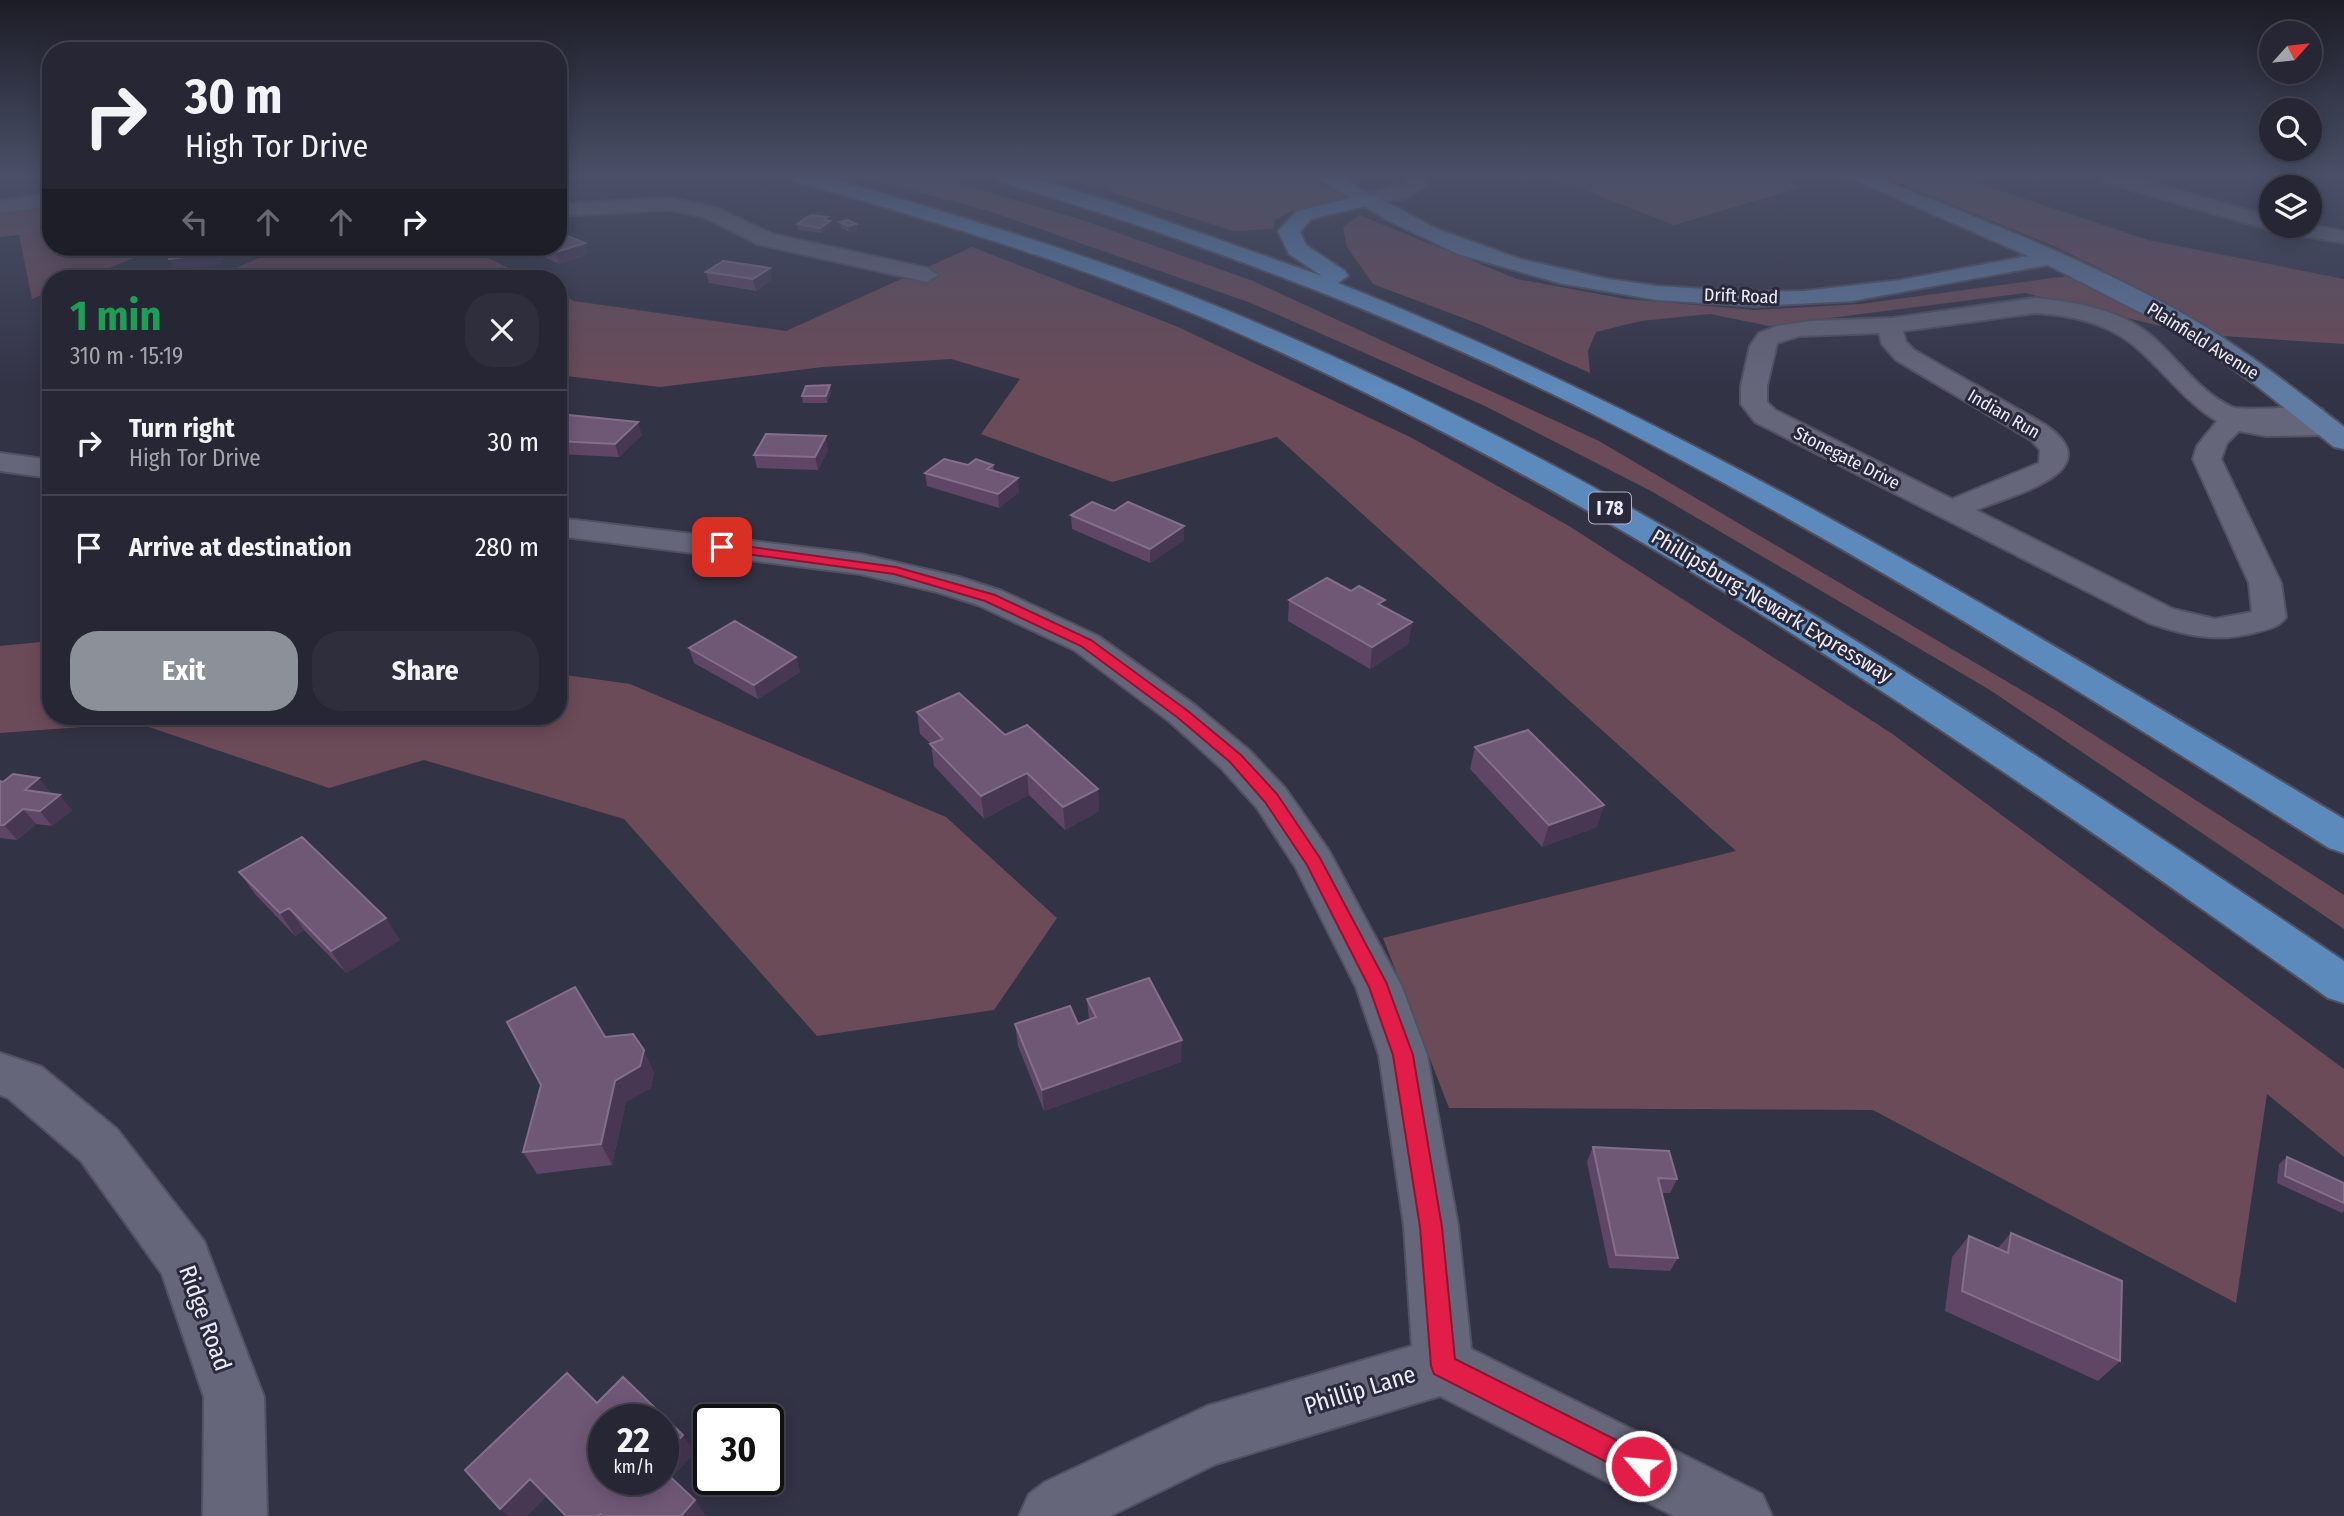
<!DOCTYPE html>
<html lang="en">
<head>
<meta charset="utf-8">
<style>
	body { margin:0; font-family:"Fira Sans Condensed",sans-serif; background:#2e2e3c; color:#f1f3f6; height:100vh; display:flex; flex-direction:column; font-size:26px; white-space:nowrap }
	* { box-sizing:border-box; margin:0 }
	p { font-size:23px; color:#a4a5ac }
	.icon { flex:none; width:38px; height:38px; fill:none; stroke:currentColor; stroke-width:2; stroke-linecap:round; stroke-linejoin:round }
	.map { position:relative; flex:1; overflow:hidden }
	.details { position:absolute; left:42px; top:270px; width:525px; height:455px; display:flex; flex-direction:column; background:#262634; border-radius:28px; box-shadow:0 4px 18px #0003,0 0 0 2px #42434f }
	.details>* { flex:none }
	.banner { position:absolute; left:42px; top:42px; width:525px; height:214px; border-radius:28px; box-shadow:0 4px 18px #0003,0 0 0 2px #42434f; background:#262634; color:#f1f3f6; overflow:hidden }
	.needle { width:46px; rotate:63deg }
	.buttons { position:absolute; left:2259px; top:21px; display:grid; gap:14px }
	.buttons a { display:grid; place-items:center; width:63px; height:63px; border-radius:50%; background:#262634; box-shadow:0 4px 18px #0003,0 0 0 2px #42434f; font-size:35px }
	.speed { position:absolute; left:588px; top:1404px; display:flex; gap:14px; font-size:35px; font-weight:700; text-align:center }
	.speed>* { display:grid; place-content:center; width:91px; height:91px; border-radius:50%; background:#262634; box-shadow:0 4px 18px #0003,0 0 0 2px #42434f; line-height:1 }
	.speed small { font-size:18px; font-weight:400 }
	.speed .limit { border:4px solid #111; border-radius:10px; background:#fff; color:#111 }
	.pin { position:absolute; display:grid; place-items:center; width:60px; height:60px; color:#fff; margin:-30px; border-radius:14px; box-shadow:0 4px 10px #0006 }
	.me { position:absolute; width:77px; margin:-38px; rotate:297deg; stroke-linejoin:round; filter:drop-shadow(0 0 5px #0008) }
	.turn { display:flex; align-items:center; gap:24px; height:147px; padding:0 28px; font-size:32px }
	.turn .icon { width:91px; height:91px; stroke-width:2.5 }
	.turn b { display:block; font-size:49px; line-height:60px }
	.lanes { display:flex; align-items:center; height:66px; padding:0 28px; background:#0003; justify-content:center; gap:35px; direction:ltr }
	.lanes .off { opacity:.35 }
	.round { display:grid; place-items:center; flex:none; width:74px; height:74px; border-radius:28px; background:#2e2e3c }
	.headline { display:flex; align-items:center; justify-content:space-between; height:119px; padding:0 28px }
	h1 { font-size:42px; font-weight:700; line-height:52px; color:#1e9e55 }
	.action { display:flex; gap:14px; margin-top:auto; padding:14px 28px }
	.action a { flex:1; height:80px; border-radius:28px; background:#8c9099; color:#fff; font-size:28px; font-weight:700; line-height:80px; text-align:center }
	.action a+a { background:#2e2e3c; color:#f1f3f6 }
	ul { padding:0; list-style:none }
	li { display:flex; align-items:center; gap:21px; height:105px; padding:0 28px; border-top:2px solid #42434f }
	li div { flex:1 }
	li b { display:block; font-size:26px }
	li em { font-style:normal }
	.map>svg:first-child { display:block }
</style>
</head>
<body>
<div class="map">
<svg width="2344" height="1516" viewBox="0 0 2344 1516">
	<rect width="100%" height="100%" fill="#333346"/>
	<path fill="#6c4b58" d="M864 177H938L1082 220 1253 281 1599 441 2055 710 2344 895V929L1990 690 1651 491 1485 406 1251 303 992 212Z
		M1063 177H1308L1345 197 1291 211 1275 220 1273 229 1234 231Z
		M1550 177H1774L1802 187 1674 225Z
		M1884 177H1960L2148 240 2344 279V344L2193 334 2025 293 1769 326 1710 314 1641 321 1596 332 1588 351 1590 373 1479 324 1373 284 1347 247 1343 227 1359 215 1517 279 1626 299 1755 310 1861 304 2105 271 2056 247Z
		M51 203V247H162L83 278H51V291L32 299 19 235 0 237V210Z
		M237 247H466L529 278H214L272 252Z
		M972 247 1176 326 1412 438 1569 526 1891 733 2344 1069V1157L2267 1094 2236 1303 1873 1110 1449 1108 1383 938 1736 851 1277 437 1112 482 981 434 1020 379 951 359 823 367 660 387 558 375V293L574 301 786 331Z
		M51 641V716H558V674L630 684 946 817 1057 918 994 1010 817 1036 624 819 424 760 329 788 137 723 0 733V646Z"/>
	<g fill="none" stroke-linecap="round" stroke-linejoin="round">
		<g stroke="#515161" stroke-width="4">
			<path id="minor" d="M1404 177H1424L1426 186 1406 198 1367 206 1357 200 1360 196 1406 183Z
				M2097 177H2129L2272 217V226L2310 225 2344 231V243L2271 230 2099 181Z
				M51 194V206L0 213V201Z
				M670 198 717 208 772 234 927 268 938 275 927 282 757 244 704 217 670 210 558 216V204Z
				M2035 298C2076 302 2124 310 2155 339 2179 361 2201 393 2232 407 2240 411 2298 407 2312 407L2322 409 2326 415 2323 419 2337 421 2341 427 2337 433 2327 435 2266 436 2239 431 2227 443 2221 459 2281 583 2286 617C2279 627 2269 629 2257 632 2218 643 2187 636 2149 623L1755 422 1741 404V386L1750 346 1759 333 1777 326 1812 321 1893 318ZM2035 313C2067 315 2101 321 2128 341 2160 365 2182 400 2217 421L2197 446 2193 459 2249 583 2252 612 2215 619 2173 609 1976 510C2012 495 2114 471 2044 424L1914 350 1906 342 1903 331ZM1879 333 1882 344 1896 360 2031 440 2040 450 2039 463 1952 499 1775 410 1767 402V386L1777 343 1799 336Z
				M0 453 51 460V478L0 471Z
				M558 518 860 554 959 577 1002 591 1098 636 1196 706 1249 750 1285 788 1329 851 1402 987 1427 1055 1458 1226 1471 1349 1762 1494 1772 1516H1674L1440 1396 1216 1464 1110 1516H1019L1029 1494 1045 1482 1207 1406 1412 1346 1404 1226 1379 1055 1356 987 1296 868 1257 808 1221 768 1170 722 1074 650 978 605 937 592 860 574 558 536Z
				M0 1053 42 1067 117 1129 204 1241 264 1397 267 1516H203L204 1397 162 1274 81 1161 8 1098 0 1095Z"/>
		</g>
		<g stroke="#515161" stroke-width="4">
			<path id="major" d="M558 177H568L558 184Z
				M1316 177H1340L1437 229 1520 259 1608 279 1657 286 1755 292 1804 291 1901 280 2028 256 1848 177H1875C1987 222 2102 265 2206 327 2254 357 2299 392 2344 427V449L2334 447 2253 383 2190 338 2048 265 1852 301 1755 306 1657 300 1559 283 1458 254 1387 220Z"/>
		</g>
		<g stroke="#515161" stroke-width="4">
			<path id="highway" d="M793 177H825C960 216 1095 256 1226 310 1626 475 1987 721 2344 961V1003L2328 998C1972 746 1613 495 1211 321 1076 263 936 222 795 181Z
				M997 177H1028L1112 202 1322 276 1289 254 1278 231 1297 211 1367 194 1374 196 1377 200 1374 204 1311 219 1300 232 1306 245 1345 271 1348 276 1338 283C1693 424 2017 623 2344 819V853L2329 848C2083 694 1839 537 1579 407 1393 314 1198 241 999 181Z"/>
		</g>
		<use href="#minor" fill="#66667b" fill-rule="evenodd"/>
		<use href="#major" fill="#617ca2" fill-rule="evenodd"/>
		<use href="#highway" fill="#5d8abc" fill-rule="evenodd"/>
	</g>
	<path fill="#604666" d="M829 221 831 227 821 233 798 230 797 224Z
		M840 222 856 224 857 230 849 232 841 228Z
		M531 247H558L588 254 559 264 533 252Z
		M706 272 772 279 756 291 709 283Z
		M831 392 827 403H803L802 396Z
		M558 415 642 435 619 457 558 454Z
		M828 450 818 470 757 468 754 455Z
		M968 465H993L994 471 1019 492 999 508 927 486 925 473Z
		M1114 511 1184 526V540L1150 563 1072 529 1071 515Z
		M1351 591 1412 622 1408 644 1370 669 1288 621 1289 600Z
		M689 648 796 657 800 672 758 699 694 663Z
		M917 712 1005 735 1098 789 1099 811 1065 830 1029 795 984 819 934 766 931 744 920 734Z
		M1475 747 1597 827 1542 847 1470 769Z
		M0 781 51 793 50 794 72 810 52 826 36 824 17 840 0 838Z
		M239 872 400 940 346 973 304 930 295 936 255 894Z
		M1087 999 1181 1062 1044 1111 1018 1046 1015 1024H1078L1089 1020Z
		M605 1037 654 1072 651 1088 626 1102 612 1165 537 1174 523 1152Z
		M1593 1147 1677 1179 1670 1193H1661L1678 1258 1670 1271 1609 1268 1587 1162Z
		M2287 1157 2344 1183V1211L2342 1213 2277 1183 2279 1164Z
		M2011 1233 2120 1361 2098 1381 1945 1311 1952 1257 1969 1236 1998 1248Z"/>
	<path fill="#473753" d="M828 217 831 227 821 233 820 228 824 220Z
		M856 224 857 230 849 232 848 226Z
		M585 243 588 254 559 264 556 252Z
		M218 247H222L225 252 223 263 175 270 169 259Z
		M770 268 772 279 756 291 753 279Z
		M830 385 831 392 827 403 826 396Z
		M638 422 642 435 619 457 615 444Z
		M826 436 828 450 818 470 815 457Z
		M1018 478 1019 492 999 508 998 494Z
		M1184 526V540L1150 563V549Z
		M1412 622 1408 644 1370 669 1372 647Z
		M796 657 800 672 758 699 754 685Z
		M1027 773 1029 795 984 819 981 796Z
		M39 778 51 793 37 805 25 790Z
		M1098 789 1099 811 1065 830 1063 807Z
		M60 795 72 810 52 826 40 811Z
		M1604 805 1597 827 1542 847 1549 825Z
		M23 809 36 824 17 840 4 825Z
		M289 908 304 930 295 936 280 913Z
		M386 918 400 940 346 973 331 951Z
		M1182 1040 1181 1062 1044 1111 1042 1090Z
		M644 1050 654 1072 651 1088 626 1102 612 1165 601 1144 615 1081Z
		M683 1435 695 1453 669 1481 663 1473V1456Z
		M530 1479 546 1497 527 1516H508L500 1509Z
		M695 1500 706 1516H681Z"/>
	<path fill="#6f5876" stroke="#826f8a" stroke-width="2" d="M811 215 828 217 824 220 830 221 820 228 797 224Z
		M848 220 856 224 848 226 840 222Z
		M558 232 585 243 556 252 543 247H558Z
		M176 247H218V252L169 259 171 248Z
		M723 261 770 268 753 279 706 272Z
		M830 385 826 396H802L806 386Z
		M559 414 638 422 615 444 558 441V415Z
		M766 434 826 436 815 457 754 455Z
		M944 459 968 465 976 459 993 465 987 469 1018 478 998 494 925 473Z
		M1092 502 1114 511 1128 502 1184 526 1150 549 1071 515Z
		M51 561V569L44 564Z
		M1327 578 1351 591 1359 586 1385 600 1378 604 1412 622 1372 647 1289 600Z
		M735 621 796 657 754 685 689 648Z
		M959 693 1005 735 1027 725 1098 789 1063 807 1027 773 981 796 930 744 943 739 917 712Z
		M1528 730 1604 805 1549 825 1475 747Z
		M13 774 39 778 25 790 60 795 40 811 23 809 4 825H0V781L3 782Z
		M302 837 386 918 331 951 289 908 280 913 239 872Z
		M1149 978 1182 1040 1042 1090 1015 1024 1070 1006 1078 1024 1096 1017 1087 999Z
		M575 987 605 1037 633 1034 644 1050 640 1066 615 1081 601 1144 523 1152 541 1085 507 1022Z
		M1593 1147 1669 1151 1677 1179 1658 1178 1678 1258 1616 1255Z
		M2287 1157 2344 1183V1203L2285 1176Z
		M2011 1233 2122 1281 2120 1361 1962 1291 1969 1236 2008 1253Z
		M567 1373 597 1403 623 1377 683 1435 663 1456V1419H604V1479H663V1470L695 1500 681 1516H603L601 1514 598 1516H566L530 1479 500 1509 465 1470Z"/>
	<linearGradient id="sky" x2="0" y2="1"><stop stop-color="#1c1c26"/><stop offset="0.45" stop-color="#4a5068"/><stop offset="1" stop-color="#4a5068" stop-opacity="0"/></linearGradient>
	<rect width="2344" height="390" fill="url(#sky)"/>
	<path fill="#e11d48" stroke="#92132f" stroke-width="2" d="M722 543 896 567 995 595 1091 640 1188 711 1241 755 1277 794 1320 858 1386 982 1413 1055 1442 1227 1455 1359 1650 1457 1654 1466 1650 1475 1641 1479 1632 1475 1434 1374 1431 1366 1420 1227 1393 1055 1369 987 1307 865 1265 802 1230 762 1177 717 1081 646 985 601 894 574 717 550V544Z"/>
	<g text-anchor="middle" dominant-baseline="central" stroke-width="6" stroke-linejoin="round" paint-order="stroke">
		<g font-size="18" fill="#ececf9" stroke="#29293b">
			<text transform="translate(1741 296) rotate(2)">Drift Road</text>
			<text transform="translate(2203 341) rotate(32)">Plainfield Avenue</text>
			<text transform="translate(2004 414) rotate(30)">Indian Run</text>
			<text transform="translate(1847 458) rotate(27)">Stonegate Drive</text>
		</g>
		<rect fill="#29293b" stroke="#b2b2c0" stroke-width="2" x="1589" y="492.5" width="42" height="31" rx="5"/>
		<g font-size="19" font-weight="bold" fill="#ececf9">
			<text x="1610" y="508">I 78</text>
		</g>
		<g font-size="21" fill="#ececf9" stroke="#29293b">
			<text transform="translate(1772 606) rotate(31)">Phillipsburg-Newark Expressway</text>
		</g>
		<g font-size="24" fill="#ececf9" stroke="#29293b">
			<text transform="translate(205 1318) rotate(70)">Ridge Road</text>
			<text transform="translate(1360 1390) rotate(-17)">Phillip Lane</text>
		</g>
	</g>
</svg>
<div class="buttons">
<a><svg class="needle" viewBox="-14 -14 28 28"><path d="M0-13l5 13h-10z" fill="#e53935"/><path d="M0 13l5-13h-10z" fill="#a4a5ac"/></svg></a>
<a><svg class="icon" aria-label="search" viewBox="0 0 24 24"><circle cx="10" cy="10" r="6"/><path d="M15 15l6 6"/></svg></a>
<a><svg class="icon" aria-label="layers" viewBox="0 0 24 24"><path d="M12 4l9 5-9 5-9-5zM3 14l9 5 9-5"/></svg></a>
</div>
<div class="speed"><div>22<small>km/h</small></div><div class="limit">30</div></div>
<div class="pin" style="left:722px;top:547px;background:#d93025"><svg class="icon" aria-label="arrive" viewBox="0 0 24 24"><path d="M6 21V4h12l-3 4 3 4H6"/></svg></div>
<svg class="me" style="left:1641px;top:1466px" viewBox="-20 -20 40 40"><circle r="17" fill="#e11d48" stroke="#fff" stroke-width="3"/><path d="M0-11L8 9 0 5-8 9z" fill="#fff"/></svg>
<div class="banner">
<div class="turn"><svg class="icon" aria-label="right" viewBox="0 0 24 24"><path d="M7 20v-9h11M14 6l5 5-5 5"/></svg><div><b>30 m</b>High Tor Drive</div></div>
<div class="lanes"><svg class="icon off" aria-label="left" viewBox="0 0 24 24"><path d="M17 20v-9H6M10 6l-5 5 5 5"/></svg><svg class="icon off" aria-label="ahead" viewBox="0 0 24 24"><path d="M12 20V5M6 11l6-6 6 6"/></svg><svg class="icon off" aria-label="ahead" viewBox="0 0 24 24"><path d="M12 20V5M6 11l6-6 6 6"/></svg><svg class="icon" aria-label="right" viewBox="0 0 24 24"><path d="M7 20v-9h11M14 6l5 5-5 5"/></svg></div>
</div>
<section class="details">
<div class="headline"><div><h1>1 min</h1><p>310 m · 15:19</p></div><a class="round"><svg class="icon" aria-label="close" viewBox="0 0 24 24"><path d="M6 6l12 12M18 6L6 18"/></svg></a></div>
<ul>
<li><svg class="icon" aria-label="right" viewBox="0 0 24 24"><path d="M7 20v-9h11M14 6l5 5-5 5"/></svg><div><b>Turn right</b><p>High Tor Drive</p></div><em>30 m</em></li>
<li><svg class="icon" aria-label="arrive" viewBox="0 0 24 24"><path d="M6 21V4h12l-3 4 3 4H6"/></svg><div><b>Arrive at destination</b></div><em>280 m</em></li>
</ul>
<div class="action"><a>Exit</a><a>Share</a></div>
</section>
</div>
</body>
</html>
